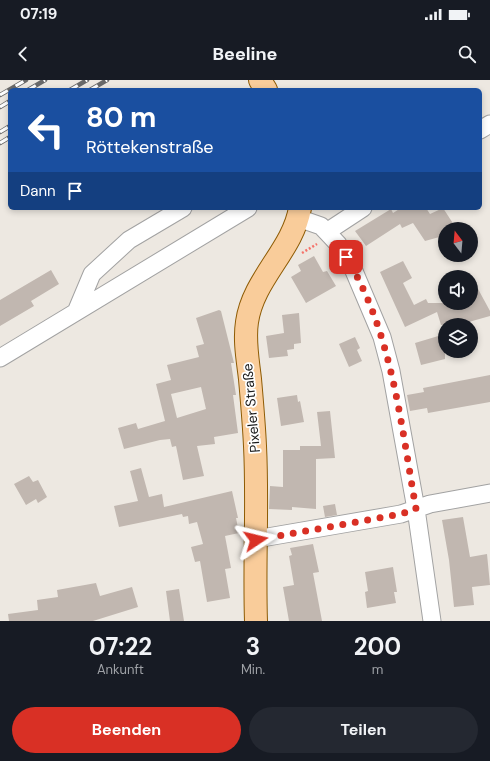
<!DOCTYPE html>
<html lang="de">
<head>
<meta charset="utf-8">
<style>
	body { margin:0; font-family:"DM Sans",sans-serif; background:#242831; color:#f1f3f6; height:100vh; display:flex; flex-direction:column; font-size:15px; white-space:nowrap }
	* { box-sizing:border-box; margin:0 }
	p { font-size:13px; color:#9ea1a6 }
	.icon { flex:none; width:22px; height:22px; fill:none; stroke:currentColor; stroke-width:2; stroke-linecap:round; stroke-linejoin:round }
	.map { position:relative; height:541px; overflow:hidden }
	.panel { display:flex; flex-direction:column; background:#171b24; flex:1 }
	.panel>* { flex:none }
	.hud { position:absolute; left:8px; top:8px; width:474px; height:122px; border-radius:6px; box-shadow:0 2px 6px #0003; background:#1a4fa0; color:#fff; overflow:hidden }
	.needle { width:26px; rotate:344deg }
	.controls { position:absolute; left:438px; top:142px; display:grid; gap:8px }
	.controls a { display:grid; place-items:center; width:40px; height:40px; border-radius:50%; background:#171b24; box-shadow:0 2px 6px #0003; font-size:20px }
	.pin { position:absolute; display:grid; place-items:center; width:34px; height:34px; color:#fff; margin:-17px; border-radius:8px; box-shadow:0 2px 6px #0006 }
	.me { position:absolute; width:44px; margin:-22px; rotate:80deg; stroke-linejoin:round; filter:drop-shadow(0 0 3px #0008) }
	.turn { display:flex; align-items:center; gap:14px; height:84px; padding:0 12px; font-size:18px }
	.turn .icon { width:52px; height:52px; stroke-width:2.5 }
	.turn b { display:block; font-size:28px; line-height:34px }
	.then { display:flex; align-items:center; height:38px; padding:0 12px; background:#0003; gap:8px; font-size:15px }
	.eta { display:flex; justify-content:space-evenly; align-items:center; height:68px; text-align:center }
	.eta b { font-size:24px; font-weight:700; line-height:28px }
	.cta { display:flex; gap:8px; margin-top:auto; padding:8px 12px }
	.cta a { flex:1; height:46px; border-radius:24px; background:#d93025; color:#fff; font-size:16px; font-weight:700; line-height:46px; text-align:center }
	.cta a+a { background:#242831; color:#f1f3f6 }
	.status { display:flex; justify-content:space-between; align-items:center; height:28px; padding:0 20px; background:#171b24; direction:ltr }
	.status svg { height:11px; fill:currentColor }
	header { display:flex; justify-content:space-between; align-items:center; height:52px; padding:0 12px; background:#171b24; font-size:18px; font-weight:700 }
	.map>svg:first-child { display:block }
</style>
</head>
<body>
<div class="status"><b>07:19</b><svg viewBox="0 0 49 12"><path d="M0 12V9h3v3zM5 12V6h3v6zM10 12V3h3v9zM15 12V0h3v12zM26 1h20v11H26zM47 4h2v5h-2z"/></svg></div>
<header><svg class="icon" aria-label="back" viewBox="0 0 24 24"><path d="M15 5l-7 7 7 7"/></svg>Beeline<svg class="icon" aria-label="search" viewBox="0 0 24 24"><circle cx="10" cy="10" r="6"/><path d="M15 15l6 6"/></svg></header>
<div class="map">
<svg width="490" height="541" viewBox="0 0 490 541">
	<rect width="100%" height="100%" fill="#ede8e1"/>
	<path fill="#c1b7b0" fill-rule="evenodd" d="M401 128H426L430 134 443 128 456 148 445 149V155L443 156 425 161 413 143 402 148 400 144 366 166 355 151 391 129 393 133Z
		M314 176 323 192 327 191 336 206 306 223 291 197 301 191 298 185Z
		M403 181 412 198 403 203 414 225 426 219 428 223H471V196L490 231V236L458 245H441L437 232 405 247 380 192Z
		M51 190 59 204 31 221 34 226 0 246V220Z
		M219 230 221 231 234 283H231L236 315H233L238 353 214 357 215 364 197 366 204 396 183 400 176 366 172 367 170 359 160 360 124 369 118 348 136 343 138 349 165 341 156 304 171 300 167 285 199 277 196 266 204 264 196 238ZM201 307 206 329 177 338 171 314Z
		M299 233 301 263 294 264V269L287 270 288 276 269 278 266 256 284 253 282 235Z
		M445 254V279L421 285 415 263Z
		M355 257 360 268 357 270 362 281 349 287 339 264Z
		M490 295V322L428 333 427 328 410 331 407 315 424 312 423 308Z
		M297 315 298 322 300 321 304 342 281 346 277 318Z
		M330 331 335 378 316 379V429L292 427V430L269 429 270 406 283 407V370H300V366H321L317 332Z
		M141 388 149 417 162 414 164 427 232 411 238 438H236L239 453 225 456 231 488 225 489 230 518 207 522 200 481 195 482 191 467 203 464 197 442 189 444 188 436 183 437 182 434 119 447 114 426 138 421 130 391Z
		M29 396 33 402 38 400 47 417 38 423 36 419 26 425 14 404Z
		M335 424 337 435 325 437 323 426Z
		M463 437 470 477 487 474 490 505 472 507 474 525 454 527 449 480 442 440Z
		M313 464 319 492 313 493 322 541H289L283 507 294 505 289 476 292 475 290 468Z
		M393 487 397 512H394L396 523 367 528 365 512 368 511 365 492Z
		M96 503 100 516 132 507 138 527 93 541H9L8 534 38 530 37 520 58 517 57 510Z
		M179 509 184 541H170L166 511Z"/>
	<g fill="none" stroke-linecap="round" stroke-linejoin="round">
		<g stroke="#a2a2a2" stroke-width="19">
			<path id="minor" d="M480 50 490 44
				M298 138 321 146 338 164 354 191 382 257 391 291 416 429 432 541
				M328 151 363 128
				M76 232 92 194 129 160 183 128
				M0 278 248 128
				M256 459 401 434 430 424 490 413"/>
		</g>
		<g stroke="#8e5b04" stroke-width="24">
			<path id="major" d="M260 0 266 10
				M256 541C254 483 258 424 255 366 254 344 252 322 250 299 248 281 244 261 247 242 253 199 293 170 300 128"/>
		</g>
		<path stroke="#f57269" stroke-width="2.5" stroke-dasharray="2 2" stroke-linecap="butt" d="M302 173 317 164"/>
		<use href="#minor" stroke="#fff" stroke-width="17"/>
		<use href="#major" stroke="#f9cc9a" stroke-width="22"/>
		<g stroke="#696969" stroke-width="4.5">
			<path id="rail" d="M28 10 45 0
				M70 10 87 0
				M90 10 107 0
				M0 15 26 0
				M0 27 10 21
				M0 52 10 46
				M0 63 10 57"/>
		</g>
		<use href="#rail" stroke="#fff" stroke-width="3" stroke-dasharray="9" stroke-linecap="butt"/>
	</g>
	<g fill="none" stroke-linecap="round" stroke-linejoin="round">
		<path stroke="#d93025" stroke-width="7" stroke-dasharray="0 12.6" d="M256 460 401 434 416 429C401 345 392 251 346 177"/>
	</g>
	<g text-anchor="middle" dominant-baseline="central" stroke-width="3.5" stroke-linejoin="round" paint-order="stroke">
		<g font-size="14" fill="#1b1b1b" stroke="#fff">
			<text transform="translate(251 328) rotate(-95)">Pixeler Straße</text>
		</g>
	</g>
</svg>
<div class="controls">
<a><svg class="needle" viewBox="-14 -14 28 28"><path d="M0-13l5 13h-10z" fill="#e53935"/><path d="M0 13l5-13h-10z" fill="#9ea1a6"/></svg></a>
<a><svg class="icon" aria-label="sound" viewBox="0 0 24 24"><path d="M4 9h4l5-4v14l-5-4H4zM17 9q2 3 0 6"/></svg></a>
<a><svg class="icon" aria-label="layers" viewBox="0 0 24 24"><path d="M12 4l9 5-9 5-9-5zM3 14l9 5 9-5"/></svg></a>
</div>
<div class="pin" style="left:346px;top:177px;background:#d93025"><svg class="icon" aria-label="arrive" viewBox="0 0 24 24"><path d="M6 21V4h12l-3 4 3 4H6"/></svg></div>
<svg class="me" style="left:256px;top:460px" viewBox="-20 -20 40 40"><path d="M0-17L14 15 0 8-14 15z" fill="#d93025" stroke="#fff" stroke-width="4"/></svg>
<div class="hud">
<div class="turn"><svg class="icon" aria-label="left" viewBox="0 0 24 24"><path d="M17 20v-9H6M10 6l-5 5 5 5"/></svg><div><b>80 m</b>Röttekenstraße</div></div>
<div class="then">Dann<svg class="icon" aria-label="arrive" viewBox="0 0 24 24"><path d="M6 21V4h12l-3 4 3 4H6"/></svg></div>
</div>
</div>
<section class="panel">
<div class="eta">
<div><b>07:22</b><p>Ankunft</p></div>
<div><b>3</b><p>Min.</p></div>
<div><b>200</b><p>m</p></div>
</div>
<div class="cta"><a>Beenden</a><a>Teilen</a></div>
</section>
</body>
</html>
